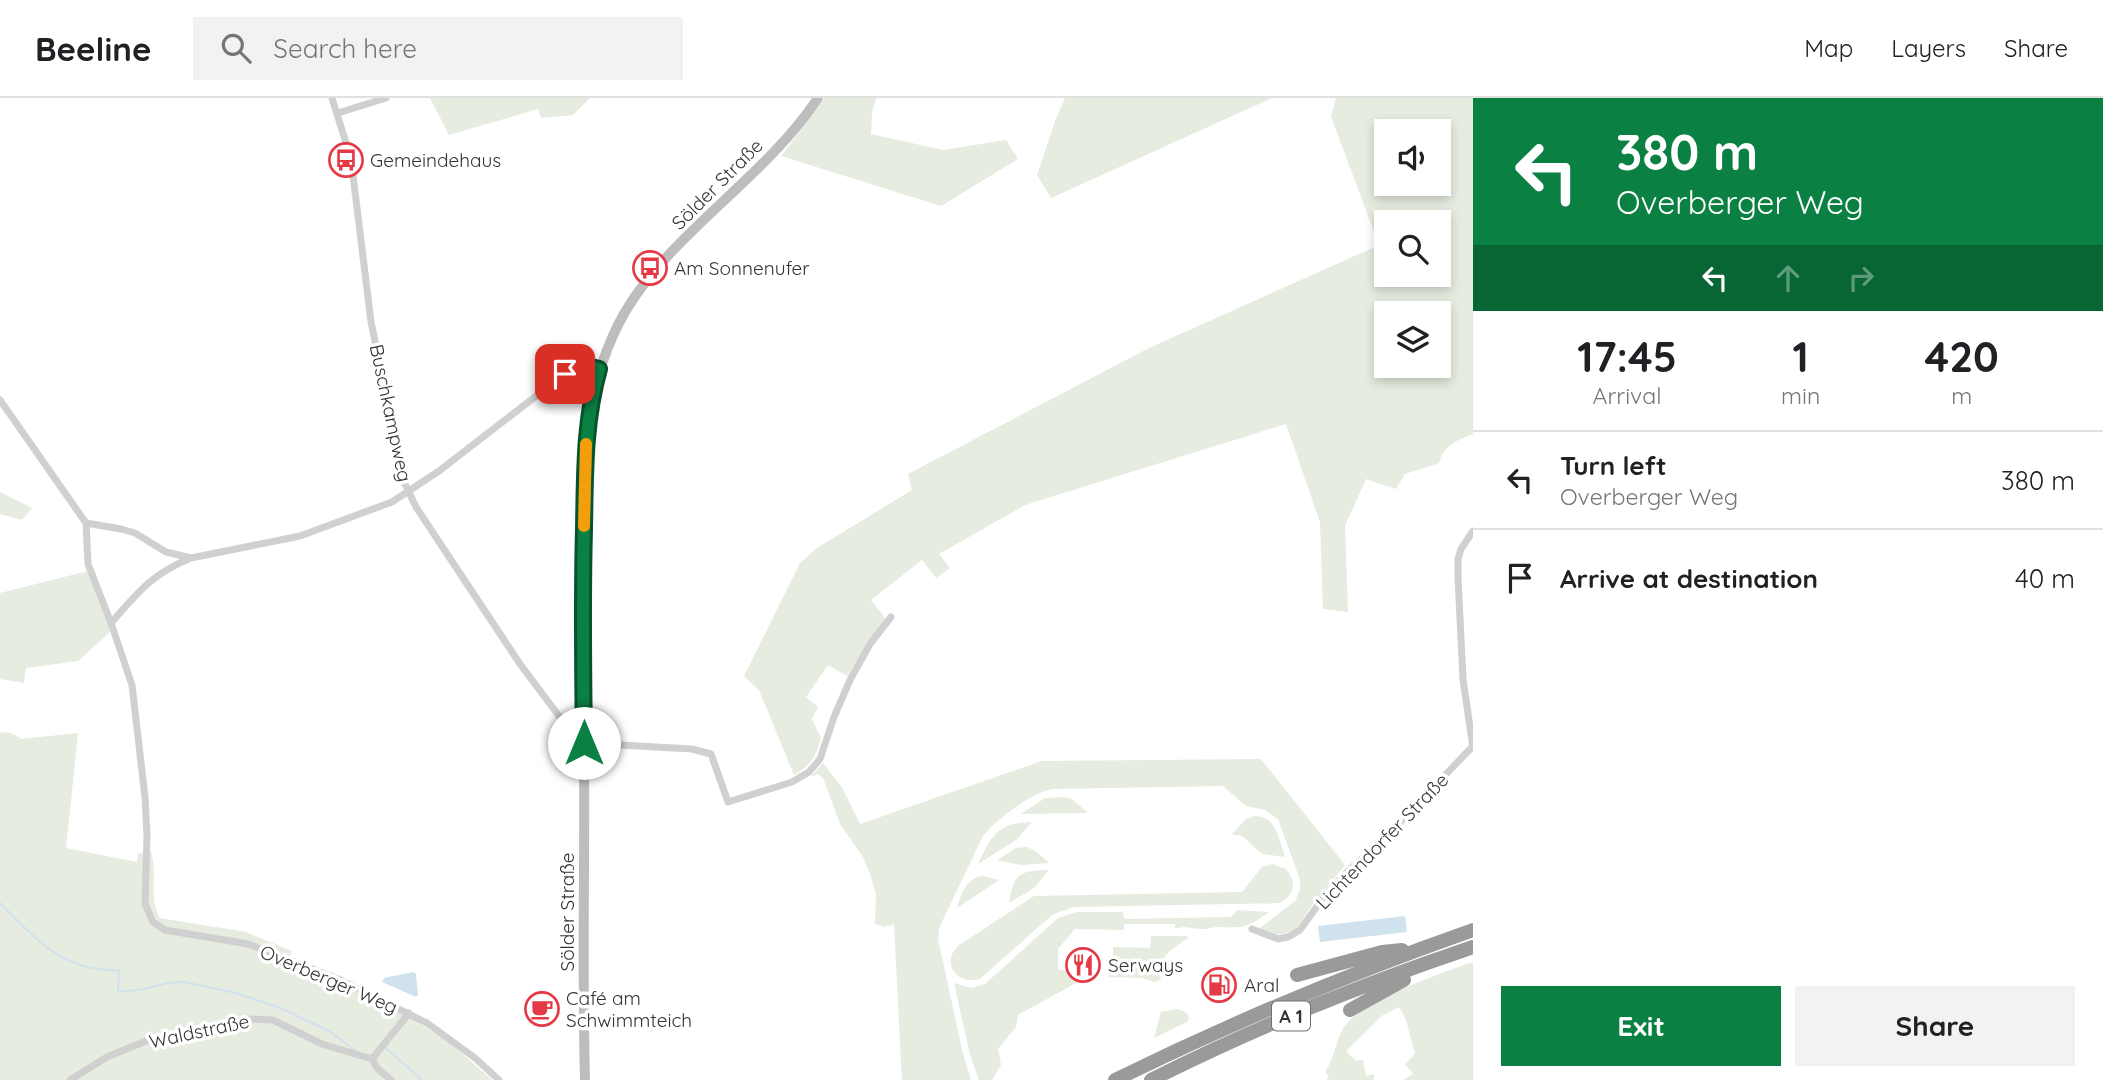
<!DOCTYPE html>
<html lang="en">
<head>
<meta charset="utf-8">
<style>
	body { margin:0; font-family:Quicksand,sans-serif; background:#f2f2f2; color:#202124; height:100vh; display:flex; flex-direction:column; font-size:26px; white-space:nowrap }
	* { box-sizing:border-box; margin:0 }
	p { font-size:23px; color:#757577 }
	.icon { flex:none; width:38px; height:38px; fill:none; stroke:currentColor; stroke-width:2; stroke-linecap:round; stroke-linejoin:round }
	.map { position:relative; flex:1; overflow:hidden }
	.details { display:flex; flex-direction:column; background:#fff; width:630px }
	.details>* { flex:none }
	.hud { background:#0b8043; color:#fff; overflow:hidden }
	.controls { position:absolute; left:1374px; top:21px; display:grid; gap:14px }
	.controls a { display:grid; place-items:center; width:77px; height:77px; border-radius:0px; background:#fff; box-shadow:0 4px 10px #0003; font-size:35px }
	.pin { position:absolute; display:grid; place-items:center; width:60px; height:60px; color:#fff; margin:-30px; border-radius:14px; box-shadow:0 4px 10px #0006 }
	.me { position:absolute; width:77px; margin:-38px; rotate:0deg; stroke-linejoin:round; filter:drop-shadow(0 0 5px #0008) }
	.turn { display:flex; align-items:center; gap:24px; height:147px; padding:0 28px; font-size:32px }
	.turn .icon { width:91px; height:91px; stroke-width:2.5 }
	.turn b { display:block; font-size:49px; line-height:60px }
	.lanes { display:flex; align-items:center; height:66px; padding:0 28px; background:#0003; justify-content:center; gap:35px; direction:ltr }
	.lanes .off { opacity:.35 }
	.eta { display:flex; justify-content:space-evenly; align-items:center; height:119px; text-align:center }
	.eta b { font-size:42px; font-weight:800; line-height:49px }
	.primary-button { display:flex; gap:14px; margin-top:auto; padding:14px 28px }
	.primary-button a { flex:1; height:80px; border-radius:0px; background:#0b8043; color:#fff; font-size:28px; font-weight:800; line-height:80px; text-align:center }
	.primary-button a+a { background:#f2f2f2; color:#202124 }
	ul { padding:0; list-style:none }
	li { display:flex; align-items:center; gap:21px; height:98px; padding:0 28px; border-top:2px solid #e0e0e0 }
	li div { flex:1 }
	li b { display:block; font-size:26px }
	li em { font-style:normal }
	header { display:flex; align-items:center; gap:42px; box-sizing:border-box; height:98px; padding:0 35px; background:#fff; border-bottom:2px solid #e0e0e0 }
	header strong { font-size:33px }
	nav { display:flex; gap:38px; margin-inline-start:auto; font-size:24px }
	.search { width:490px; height:63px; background:#f2f2f2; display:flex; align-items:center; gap:18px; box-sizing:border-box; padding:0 24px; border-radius:0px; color:#757577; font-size:26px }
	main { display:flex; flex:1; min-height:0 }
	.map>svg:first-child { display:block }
</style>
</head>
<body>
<header>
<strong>Beeline</strong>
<div class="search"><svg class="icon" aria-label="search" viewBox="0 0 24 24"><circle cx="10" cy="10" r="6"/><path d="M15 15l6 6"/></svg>Search here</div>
<nav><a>Map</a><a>Layers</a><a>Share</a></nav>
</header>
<main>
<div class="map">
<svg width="1473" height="982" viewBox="0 0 1473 982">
	<rect width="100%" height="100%" fill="#fff"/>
	<path fill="#e6ecdf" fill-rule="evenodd" d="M430 0H590L573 17 541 20 538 11 449 37Z
		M825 0H876L872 14 871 36 943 52 1006 42 1018 61 941 108 781 58Z
		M1065 0H1272L1051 100 1037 77 1055 23Z
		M1336 0H1473V336C1457 342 1443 348 1439 365L1405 376 1396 391 1366 381 1345 428 1348 514 1323 511 1320 424 1286 326 1025 407 939 456 950 470 936 480 922 462 871 502 885 520 847 578 828 567 806 599 818 609 812 621 821 640C816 658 811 668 794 677L759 592 744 578 800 465 817 450 912 392 908 376 1149 250 1379 147 1331 19ZM1386 33H1438V86H1386ZM1386 124H1438V177H1386ZM1386 215H1438V268H1386Z
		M0 394 32 410 22 422 0 416Z
		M88 473 112 532 78 563 26 570 24 585 0 581V495Z
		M0 634 11 635 22 641 78 635 66 750 137 764 138 755 145 756 144 806 152 826C184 833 216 838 247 847 302 863 354 893 406 916L371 960 258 920 145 942 106 958 66 982H0Z
		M1261 661 1345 767 1311 809 1297 830 1284 836 1272 837 1260 830 1295 803 1300 792V782L1278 721 1265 712 1246 708 1223 688 1053 691C1034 693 995 722 983 738L939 830 938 841 963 956 971 982H902L894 826 885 829 875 826 876 796 870 776 863 759 840 726 823 680 818 676 811 679 823 665 843 691 860 726 1042 663Z
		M1063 699 1072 701 1088 715 1021 716 1045 700Z
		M1254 718C1277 718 1279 742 1285 759L1262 756 1242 738 1232 736 1246 721Z
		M1032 724 1016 742 978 766C992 737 998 725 1032 724Z
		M1027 749 1037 754 1049 765 1021 767 997 762 1016 750Z
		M151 753C158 778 148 798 160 820L246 834 292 853 290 859 159 828 147 805 149 757Z
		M1272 766 1286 771C1297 784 1295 798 1279 805L1073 809 1052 817 980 881C958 887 940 866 958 848L1034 798 1242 794 1262 769Z
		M1049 772 1034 790 1009 805C1014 775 1019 773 1049 772Z
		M982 778 999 782 957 810C961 797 966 780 982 778Z
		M1237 812 1269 814C1247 830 1245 830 1218 829 1213 829 1207 832 1202 831 1192 831 1185 827 1175 831V826H1124V832L1075 831 1058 851V872L1078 873V884L1018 917 1016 929 998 951 1001 967 992 982H979L970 957 954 885 971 890 985 886 1058 820 1078 814H1122L1125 821 1231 819Z
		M1151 838H1187L1188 840C1175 850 1154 859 1161 881L1155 884 1142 880 1109 879 1108 861 1113 860V849L1150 850Z
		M1473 864V982H1403L1413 976 1405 966 1415 956 1406 922 1399 909 1383 917 1346 953 1356 963 1363 962 1366 978 1374 976V982H1326L1329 979 1325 974C1335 960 1335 943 1344 929 1361 903 1443 874 1473 864Z
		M1178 911 1187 915 1189 920 1187 924 1154 940 1161 914Z
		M410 919 450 945 492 982H393L378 970 374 961Z
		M246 922 273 923 371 962 389 982H73L108 960 146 944Z"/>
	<path fill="#cfe2ee" d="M1405 818 1407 834 1320 844 1318 828Z
		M413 874 416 876 418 897 416 899 382 884 384 880Z"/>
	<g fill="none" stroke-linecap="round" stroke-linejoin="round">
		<path stroke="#cfe2ee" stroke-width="2" d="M0 805C35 840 64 875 119 872L118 894 145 891 168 885 184 884 236 895 278 909 329 933 354 952
			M386 950 422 982"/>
		<path stroke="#d0d0d0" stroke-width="7" d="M332 0 351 61 371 224 405 386 416 409 520 566 577 642 584 645 692 651 711 656 728 704 792 684 809 674 820 661 834 619 850 582 870 546 891 519
			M338 15 386 0
			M0 302 86 425 88 466 111 525 132 587 145 699 147 737 145 806 153 824 165 832 248 846 338 881 427 925 475 960 499 982
			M86 425 121 431 135 435 166 454 191 460 300 438 392 404 439 373 575 268 587 267 599 271
			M1473 433 1461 451 1458 461V480L1463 581 1473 650
			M111 525C137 495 153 475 191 460
			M1252 831 1278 841 1288 839 1300 832 1323 800 1349 772 1386 739 1472 649
			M70 982 107 959 146 943 211 931 246 921 273 922 322 946 372 961
			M391 982 377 970 372 961 409 915"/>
		<path stroke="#bdbdbd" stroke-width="10" d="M585 982C582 873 585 765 584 656 583 586 582 517 583 447 585 364 582 289 625 214 673 133 765 80 818 0"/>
		<path stroke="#9a9a9a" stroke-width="14" d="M1297 877 1382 854 1402 852
			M1350 912 1404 882
			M1115 982C1231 925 1350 875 1473 832
			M1151 982C1254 930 1363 886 1473 849"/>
	</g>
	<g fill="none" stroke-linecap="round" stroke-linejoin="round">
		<g stroke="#07532c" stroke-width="18">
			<path id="route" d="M565 276C577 266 585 267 599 271 584 324 585 377 584 431 582 502 583 574 584 645"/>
		</g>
		<use href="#route" stroke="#0b8043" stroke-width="12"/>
		<path stroke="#f59e0b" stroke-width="12" d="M584 428 586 346"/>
	</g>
	<defs>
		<g id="bus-ring" transform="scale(1.75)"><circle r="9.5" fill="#fff" stroke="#e63946" stroke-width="1.5"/><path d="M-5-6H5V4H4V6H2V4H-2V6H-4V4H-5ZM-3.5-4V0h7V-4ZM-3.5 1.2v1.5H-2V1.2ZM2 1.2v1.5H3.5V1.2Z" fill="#e63946"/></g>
		<g id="restaurant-ring" transform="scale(1.75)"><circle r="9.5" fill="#fff" stroke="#e63946" stroke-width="1.5"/><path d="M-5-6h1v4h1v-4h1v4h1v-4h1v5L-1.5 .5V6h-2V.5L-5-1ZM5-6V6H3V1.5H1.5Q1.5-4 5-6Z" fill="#e63946"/></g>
		<g id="fuel-ring" transform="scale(1.75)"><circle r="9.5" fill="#fff" stroke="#e63946" stroke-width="1.5"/><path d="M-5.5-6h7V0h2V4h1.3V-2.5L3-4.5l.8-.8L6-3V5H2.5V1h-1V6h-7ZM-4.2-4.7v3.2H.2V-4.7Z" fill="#e63946"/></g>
		<g id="cafe-ring" transform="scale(1.75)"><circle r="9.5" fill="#fff" stroke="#e63946" stroke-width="1.5"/><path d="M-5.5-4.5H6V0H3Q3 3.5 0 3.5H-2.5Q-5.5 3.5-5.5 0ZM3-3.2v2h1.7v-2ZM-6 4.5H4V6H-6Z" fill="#e63946"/></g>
	</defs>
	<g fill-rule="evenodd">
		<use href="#bus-ring" x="346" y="62"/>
		<use href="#bus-ring" x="650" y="170"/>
		<use href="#restaurant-ring" x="1083" y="867"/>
		<use href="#fuel-ring" x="1219" y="887"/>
		<use href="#cafe-ring" x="542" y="911"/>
	</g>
	<g text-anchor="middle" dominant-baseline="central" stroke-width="7" stroke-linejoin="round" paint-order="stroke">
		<rect fill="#fff" stroke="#707070" stroke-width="2" x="1272" y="903.5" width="38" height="29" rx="5"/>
		<g font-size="18" font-weight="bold" fill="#333">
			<text x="1291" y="918">A 1</text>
		</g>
		<g font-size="19" fill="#333" stroke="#fff" text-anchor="start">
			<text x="370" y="62">Gemeindehaus</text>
			<text x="674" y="170">Am Sonnenufer</text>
			<text x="1108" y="867">Serways</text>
			<text x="1244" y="887">Aral</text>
			<text x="566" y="900">Café am<tspan x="566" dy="22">Schwimmteich</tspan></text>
		</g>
		<g font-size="19" fill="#333" stroke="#fff">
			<text transform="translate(717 86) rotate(-45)">Sölder Straße</text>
			<text transform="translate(391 315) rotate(78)">Buschkampweg</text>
			<text transform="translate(1382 743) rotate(-46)">Lichtendorfer Straße</text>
			<text transform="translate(567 814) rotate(-90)">Sölder Straße</text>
			<text transform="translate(329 881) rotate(23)">Overberger Weg</text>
			<text transform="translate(199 933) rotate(-12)">Waldstraße</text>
		</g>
	</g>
</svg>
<div class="controls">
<a><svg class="icon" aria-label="sound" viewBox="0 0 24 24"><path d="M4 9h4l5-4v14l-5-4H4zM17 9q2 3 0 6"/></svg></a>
<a><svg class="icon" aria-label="search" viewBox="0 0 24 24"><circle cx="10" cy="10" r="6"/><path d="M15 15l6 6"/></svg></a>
<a><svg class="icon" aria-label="layers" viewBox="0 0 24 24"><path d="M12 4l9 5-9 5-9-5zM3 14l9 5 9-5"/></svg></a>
</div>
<div class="pin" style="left:565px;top:276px;background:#d93025"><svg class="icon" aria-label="arrive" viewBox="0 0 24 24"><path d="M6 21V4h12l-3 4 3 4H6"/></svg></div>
<svg class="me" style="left:584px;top:645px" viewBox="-20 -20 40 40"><circle r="19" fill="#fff"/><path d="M0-13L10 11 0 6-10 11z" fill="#0b8043"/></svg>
</div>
<section class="details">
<div class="hud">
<div class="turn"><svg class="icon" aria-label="left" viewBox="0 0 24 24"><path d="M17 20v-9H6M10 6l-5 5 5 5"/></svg><div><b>380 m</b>Overberger Weg</div></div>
<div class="lanes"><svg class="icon" aria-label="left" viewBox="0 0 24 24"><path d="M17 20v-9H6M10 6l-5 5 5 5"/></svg><svg class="icon off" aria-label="ahead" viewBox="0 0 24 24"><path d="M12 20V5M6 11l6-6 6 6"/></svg><svg class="icon off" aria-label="right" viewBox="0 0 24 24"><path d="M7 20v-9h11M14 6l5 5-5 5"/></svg></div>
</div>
<div class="eta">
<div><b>17:45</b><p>Arrival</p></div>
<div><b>1</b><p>min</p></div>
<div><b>420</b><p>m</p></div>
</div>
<ul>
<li><svg class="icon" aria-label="left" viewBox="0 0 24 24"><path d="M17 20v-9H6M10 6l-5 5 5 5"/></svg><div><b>Turn left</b><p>Overberger Weg</p></div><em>380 m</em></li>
<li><svg class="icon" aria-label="arrive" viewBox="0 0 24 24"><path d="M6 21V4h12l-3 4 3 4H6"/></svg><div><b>Arrive at destination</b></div><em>40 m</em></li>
</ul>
<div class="primary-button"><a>Exit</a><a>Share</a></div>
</section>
</main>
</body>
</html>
